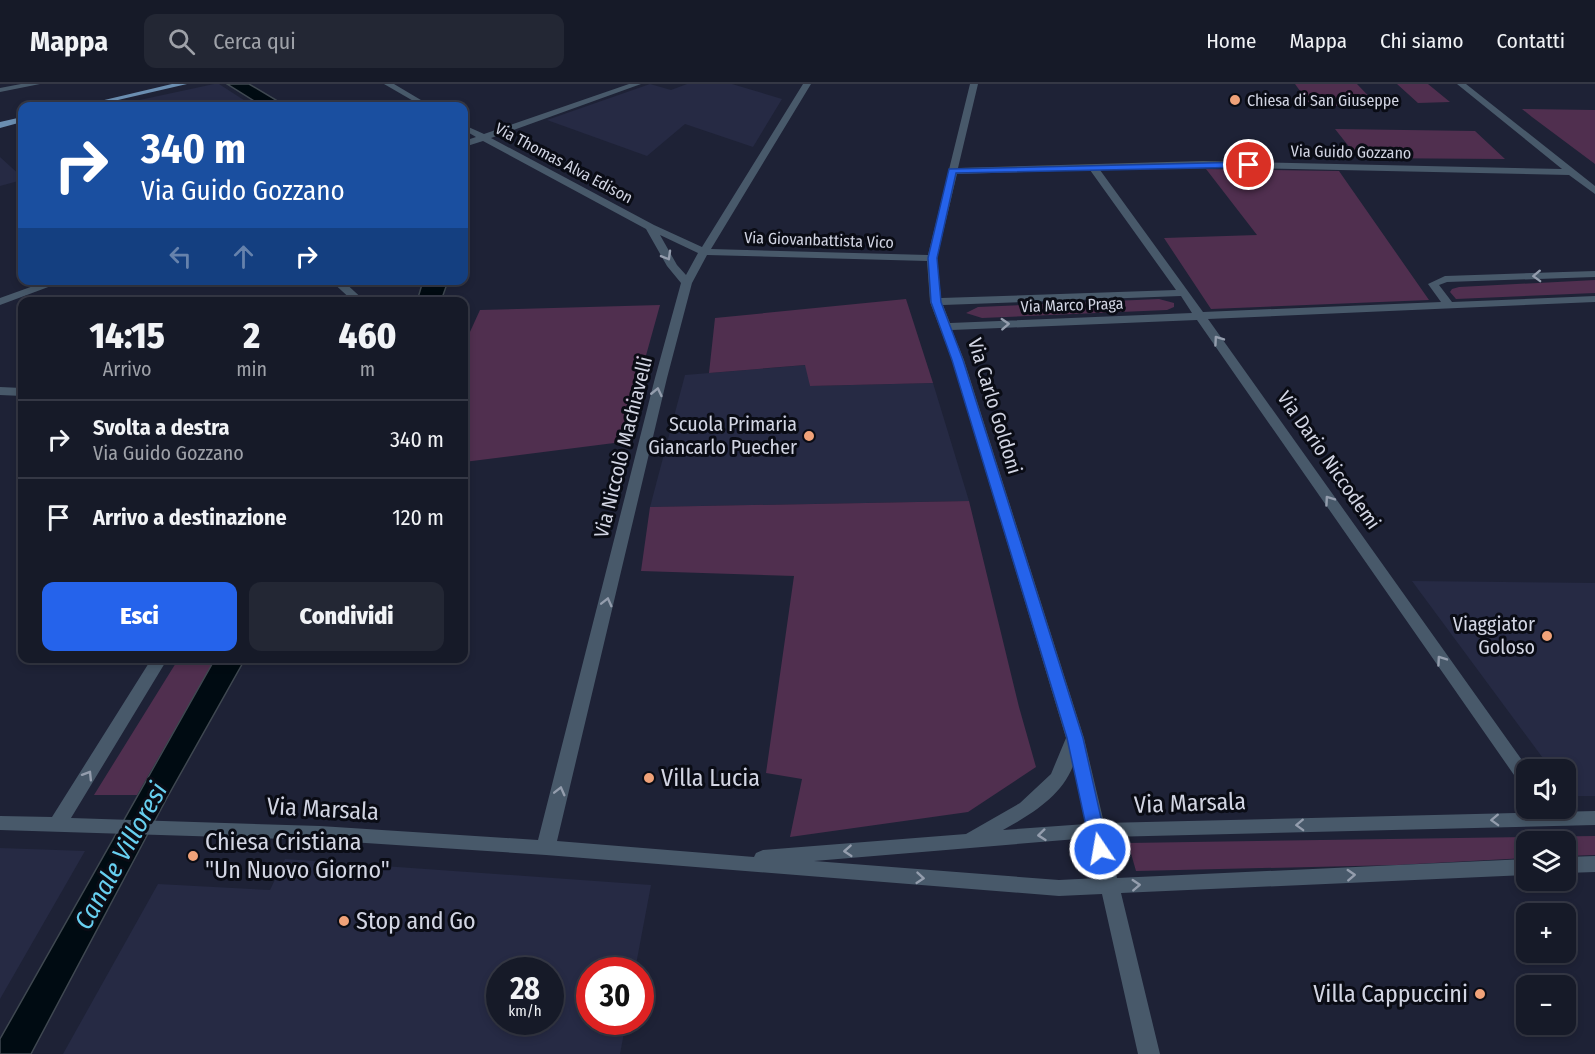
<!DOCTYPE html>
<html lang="it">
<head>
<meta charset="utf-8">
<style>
	body { margin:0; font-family:"Fira Sans Condensed",sans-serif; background:#232734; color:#f1f3f6; height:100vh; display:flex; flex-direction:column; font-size:22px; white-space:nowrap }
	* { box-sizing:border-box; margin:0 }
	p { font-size:20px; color:#9ea1a8 }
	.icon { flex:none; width:33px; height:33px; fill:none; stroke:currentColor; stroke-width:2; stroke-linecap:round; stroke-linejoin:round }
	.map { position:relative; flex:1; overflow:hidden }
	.panel { position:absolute; left:18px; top:213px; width:450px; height:366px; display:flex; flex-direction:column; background:#161a28; border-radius:12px; box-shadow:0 3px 9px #0003,0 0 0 2px #353845 }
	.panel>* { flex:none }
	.top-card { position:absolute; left:18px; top:18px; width:450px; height:183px; border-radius:12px; box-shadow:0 3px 9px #0003,0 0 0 2px #353845; background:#1a4fa0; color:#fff; overflow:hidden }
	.fabs { position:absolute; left:1516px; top:675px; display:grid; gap:12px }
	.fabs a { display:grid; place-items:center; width:60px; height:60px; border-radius:12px; background:#161a28; box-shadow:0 3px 9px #0003,0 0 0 2px #353845; font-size:30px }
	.speed { position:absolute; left:486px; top:873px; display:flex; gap:12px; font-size:30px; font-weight:700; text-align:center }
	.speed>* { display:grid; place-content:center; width:78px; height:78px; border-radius:50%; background:#161a28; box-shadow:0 3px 9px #0003,0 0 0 2px #353845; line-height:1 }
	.speed small { font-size:15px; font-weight:400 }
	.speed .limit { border:9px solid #d22; background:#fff; color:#111 }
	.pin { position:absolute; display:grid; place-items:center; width:51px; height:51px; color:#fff; margin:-26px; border:3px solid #fff; border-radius:50%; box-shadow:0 2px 6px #0007 }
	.me { position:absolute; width:66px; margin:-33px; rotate:348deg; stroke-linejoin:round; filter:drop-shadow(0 0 4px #0008) }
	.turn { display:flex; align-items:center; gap:21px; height:126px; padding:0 24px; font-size:27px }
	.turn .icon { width:78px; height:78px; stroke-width:2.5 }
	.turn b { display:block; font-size:42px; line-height:51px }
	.lanes { display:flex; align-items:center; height:57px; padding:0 24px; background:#0003; justify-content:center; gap:30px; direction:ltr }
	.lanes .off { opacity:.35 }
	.eta { display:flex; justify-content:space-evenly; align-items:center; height:102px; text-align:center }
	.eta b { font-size:36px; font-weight:800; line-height:42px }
	.primary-button { display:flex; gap:12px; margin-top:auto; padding:12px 24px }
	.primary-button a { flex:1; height:69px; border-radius:12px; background:#2563eb; color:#fff; font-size:24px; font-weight:800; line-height:69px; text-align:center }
	.primary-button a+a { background:#232734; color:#f1f3f6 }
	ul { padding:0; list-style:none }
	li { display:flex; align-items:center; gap:18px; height:78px; padding:0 24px; border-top:2px solid #353845 }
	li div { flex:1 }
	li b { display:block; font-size:22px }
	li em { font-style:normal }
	header { display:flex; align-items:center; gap:36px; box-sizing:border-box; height:84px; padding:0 30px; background:#161a28; border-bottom:2px solid #353845 }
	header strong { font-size:28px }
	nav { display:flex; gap:33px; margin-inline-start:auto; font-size:21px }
	.search { width:420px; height:54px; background:#232734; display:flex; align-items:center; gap:15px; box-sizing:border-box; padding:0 21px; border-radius:12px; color:#9ea1a8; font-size:22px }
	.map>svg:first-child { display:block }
</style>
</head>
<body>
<header>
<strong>Mappa</strong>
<div class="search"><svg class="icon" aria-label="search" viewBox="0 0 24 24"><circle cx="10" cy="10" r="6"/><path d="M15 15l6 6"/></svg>Cerca qui</div>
<nav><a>Home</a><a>Mappa</a><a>Chi siamo</a><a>Contatti</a></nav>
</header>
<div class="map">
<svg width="1595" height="970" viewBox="0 0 1595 970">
	<rect width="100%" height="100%" fill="#1e2236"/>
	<path fill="#262a44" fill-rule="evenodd" d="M214 0H219L253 22H125L121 20Z
		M650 0 671 6 687 0H732L782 15 753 63 685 40 647 72 547 36Z
		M0 73 22 93V96L0 102Z
		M806 281 810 302 933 299 969 417 650 423 685 291Z
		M1412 497 1595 499V712H1570L1566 706V686L1551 685Z
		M0 764 85 767 0 915Z
		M285 775 651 801 635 886H590V938H626L620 970H63L158 800 270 806ZM550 886V938H500V886Z"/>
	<path fill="#502f4f" d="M1295 0H1357L1378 22H1311Z
		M1397 0H1428L1450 18 1418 19Z
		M1522 25 1595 26V80L1532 33Z
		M1335 45 1475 47 1505 75 1358 74Z
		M1206 85 1339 87 1429 216 1211 225 1164 154 1257 151Z
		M1595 196V209L1456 215 1450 208 1452 205 1459 203Z
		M906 215 933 299 810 302 805 281 709 289 715 234Z
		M1159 215 1174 219V223L1167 226 982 234 966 229 978 223Z
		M660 221 622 358 464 378V261L480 226Z
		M969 417 1019 623 1036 683 968 728 790 753 802 695 766 689 794 492 641 487 650 423Z
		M179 574 215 575 137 711H94Z
		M1595 752V771L1566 772V758H1527V774L1397 781 1136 787 1128 759Z"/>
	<path fill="#000b12" stroke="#3f4851" stroke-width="1.5" d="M227 0H249L286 22H262Z
		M423 197H448L441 217H417Z
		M215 575H245L168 712 31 970H0V955Z"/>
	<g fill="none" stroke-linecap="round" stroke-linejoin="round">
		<path fill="#48596a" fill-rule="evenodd" d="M21 0H40L0 8V4Z
			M384 0H394L431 22H422Z
			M629 0H641L491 54 654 141 702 163 803 0H811L711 165 928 171 970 0H978L958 84 1203 77 1562 85 1457 0H1466L1595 102V110L1569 91 1203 83 1100 86 1203 228 1441 218 1428 200 1445 192 1595 187V193L1447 198 1439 201 1452 218 1595 212V218L1208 235 1529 686H1527V703L1521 701 1197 236 952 246 964 276 1084 654 1104 739 1595 727V741L1108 753 1117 794 1527 775V791L1121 809 1160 970H1138L1102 810 1059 812 546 771 320 756 0 746V732L52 733 152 574H168L71 734 320 742 538 756 655 294 681 199 667 182 646 145 483 57 464 63V57L476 53 464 46V41L484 50ZM1090 86 1176 206 941 214 937 174 957 90ZM660 151 698 169 686 191 677 181ZM707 171 927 177 930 218 952 276 1066 654 1051 690 1020 719 966 750 763 766 756 769 754 773 557 757 667 294 692 199ZM1181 212 1192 229 950 239 943 221ZM1073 682 1086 740 1003 746C1030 731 1061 713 1073 682ZM1089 754 1098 794 1059 796 814 777Z
			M50 196H67L0 221V214Z
			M330 196H342L366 218H354Z
			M0 303 22 304V312L0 311Z
			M1595 772V788L1566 789V773Z"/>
		<path fill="#6b8eb1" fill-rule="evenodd" d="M172 0H187L92 22H79Z
			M22 33V38L0 44V38Z"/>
	</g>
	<defs><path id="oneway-chevron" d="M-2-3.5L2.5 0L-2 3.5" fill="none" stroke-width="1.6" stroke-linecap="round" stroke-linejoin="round" transform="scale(1.5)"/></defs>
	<g stroke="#949dad">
		<use href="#oneway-chevron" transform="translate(667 172) rotate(60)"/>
		<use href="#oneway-chevron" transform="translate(1537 192) rotate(178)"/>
		<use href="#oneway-chevron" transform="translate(1005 240) rotate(-3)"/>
		<use href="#oneway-chevron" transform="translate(1218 256) rotate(-125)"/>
		<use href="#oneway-chevron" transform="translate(657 308) rotate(-77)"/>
		<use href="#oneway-chevron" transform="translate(1329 416) rotate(-125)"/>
		<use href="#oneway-chevron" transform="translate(607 518) rotate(-76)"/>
		<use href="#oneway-chevron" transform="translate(1441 576) rotate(-125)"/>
		<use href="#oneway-chevron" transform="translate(88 691) rotate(-58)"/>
		<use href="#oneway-chevron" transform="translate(560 707) rotate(-76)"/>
		<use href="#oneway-chevron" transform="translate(1495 736) rotate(178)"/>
		<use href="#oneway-chevron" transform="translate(1300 741) rotate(178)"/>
		<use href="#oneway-chevron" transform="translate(1042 751) rotate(174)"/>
		<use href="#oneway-chevron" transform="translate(848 767) rotate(176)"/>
		<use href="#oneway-chevron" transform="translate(1351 791) rotate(-3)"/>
		<use href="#oneway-chevron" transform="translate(920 794) rotate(5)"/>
		<use href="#oneway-chevron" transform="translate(1136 801) rotate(-3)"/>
	</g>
	<path fill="#2563eb" stroke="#184099" stroke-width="1.5" d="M1249 78 1252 79V83L956 89 937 174 941 218 963 276 1083 654 1108 765 1106 769 1100 771 1094 769 1091 765 1067 654 952 276 931 218 928 174 949 85Z"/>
	<g fill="#f0a279" stroke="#0a0c15" stroke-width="2">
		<circle cx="1235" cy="16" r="6"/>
		<circle cx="809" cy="352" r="6"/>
		<circle cx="1547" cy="552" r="6"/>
		<circle cx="649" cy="694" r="6"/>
		<circle cx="193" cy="772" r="6"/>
		<circle cx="344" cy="837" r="6"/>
		<circle cx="1480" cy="910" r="6"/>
	</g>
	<g text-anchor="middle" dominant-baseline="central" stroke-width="6" stroke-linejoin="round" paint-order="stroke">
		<g font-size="16" fill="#d2d5e3" stroke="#0a0c15" text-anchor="start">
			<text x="1247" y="16">Chiesa di San Giuseppe</text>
		</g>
		<g font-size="16" fill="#d2d5e3" stroke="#0a0c15">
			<text transform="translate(1351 68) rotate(1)">Via Guido Gozzano</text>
			<text transform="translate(564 79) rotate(28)">Via Thomas Alva Edison</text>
			<text transform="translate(819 156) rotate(2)">Via Giovanbattista Vico</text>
			<text transform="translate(1072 221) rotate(-2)">Via Marco Praga</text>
		</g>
		<g font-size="20" fill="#d2d5e3" stroke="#0a0c15">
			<text transform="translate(995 322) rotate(73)">Via Carlo Goldoni</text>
			<text transform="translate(623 363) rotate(-76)">Via Niccolò Machiavelli</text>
			<text transform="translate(1329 376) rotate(55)">Via Dario Niccodemi</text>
		</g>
		<g font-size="20" fill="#d2d5e3" stroke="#0a0c15" text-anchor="end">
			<text x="797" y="340">Scuola Primaria<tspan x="797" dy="23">Giancarlo Puecher</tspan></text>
			<text x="1535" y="540">Viaggiator<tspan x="1535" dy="23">Goloso</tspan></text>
		</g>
		<g font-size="24" fill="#d2d5e3" stroke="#0a0c15" text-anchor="start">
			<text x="661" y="694">Villa Lucia</text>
			<text x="205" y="758">Chiesa Cristiana<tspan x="205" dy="28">"Un Nuovo Giorno"</tspan></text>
			<text x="356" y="837">Stop and Go</text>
			<text x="1468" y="910" text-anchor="end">Villa Cappuccini</text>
		</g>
		<g font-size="24" fill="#d2d5e3" stroke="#0a0c15">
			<text transform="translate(1190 719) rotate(-2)">Via Marsala</text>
			<text transform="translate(323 725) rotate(3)">Via Marsala</text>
		</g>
		<g font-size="26" font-style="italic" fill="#67cff0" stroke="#0a0c15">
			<text transform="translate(121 772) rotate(-61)">Canale Villoresi</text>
		</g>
	</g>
</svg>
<div class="fabs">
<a><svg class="icon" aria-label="sound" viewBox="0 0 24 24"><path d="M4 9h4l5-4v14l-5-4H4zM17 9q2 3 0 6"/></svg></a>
<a><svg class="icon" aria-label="layers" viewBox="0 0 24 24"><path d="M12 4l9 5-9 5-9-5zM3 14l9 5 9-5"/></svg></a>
<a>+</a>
<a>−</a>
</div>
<div class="speed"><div>28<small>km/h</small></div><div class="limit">30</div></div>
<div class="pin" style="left:1249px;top:81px;background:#d93025"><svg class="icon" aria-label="arrive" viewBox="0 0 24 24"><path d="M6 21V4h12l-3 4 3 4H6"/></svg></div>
<svg class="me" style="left:1100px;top:765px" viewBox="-20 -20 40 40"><circle r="17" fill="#2563eb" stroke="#fff" stroke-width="3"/><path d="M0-11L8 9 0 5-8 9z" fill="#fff"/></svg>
<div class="top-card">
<div class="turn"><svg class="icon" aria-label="right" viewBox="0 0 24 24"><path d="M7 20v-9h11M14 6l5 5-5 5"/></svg><div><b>340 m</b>Via Guido Gozzano</div></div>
<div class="lanes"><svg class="icon off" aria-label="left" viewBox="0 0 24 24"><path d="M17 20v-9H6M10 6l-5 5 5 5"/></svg><svg class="icon off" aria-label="ahead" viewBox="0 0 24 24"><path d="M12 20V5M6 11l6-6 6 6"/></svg><svg class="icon" aria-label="right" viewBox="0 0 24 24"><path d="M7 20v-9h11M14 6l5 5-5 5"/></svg></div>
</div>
<section class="panel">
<div class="eta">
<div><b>14:15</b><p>Arrivo</p></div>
<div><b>2</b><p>min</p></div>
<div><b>460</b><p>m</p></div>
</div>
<ul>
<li><svg class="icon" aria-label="right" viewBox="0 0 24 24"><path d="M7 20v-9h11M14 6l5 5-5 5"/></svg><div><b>Svolta a destra</b><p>Via Guido Gozzano</p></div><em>340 m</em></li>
<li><svg class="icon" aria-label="arrive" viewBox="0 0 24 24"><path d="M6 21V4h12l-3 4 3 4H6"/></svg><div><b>Arrivo a destinazione</b></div><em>120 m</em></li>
</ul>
<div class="primary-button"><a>Esci</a><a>Condividi</a></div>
</section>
</div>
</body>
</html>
